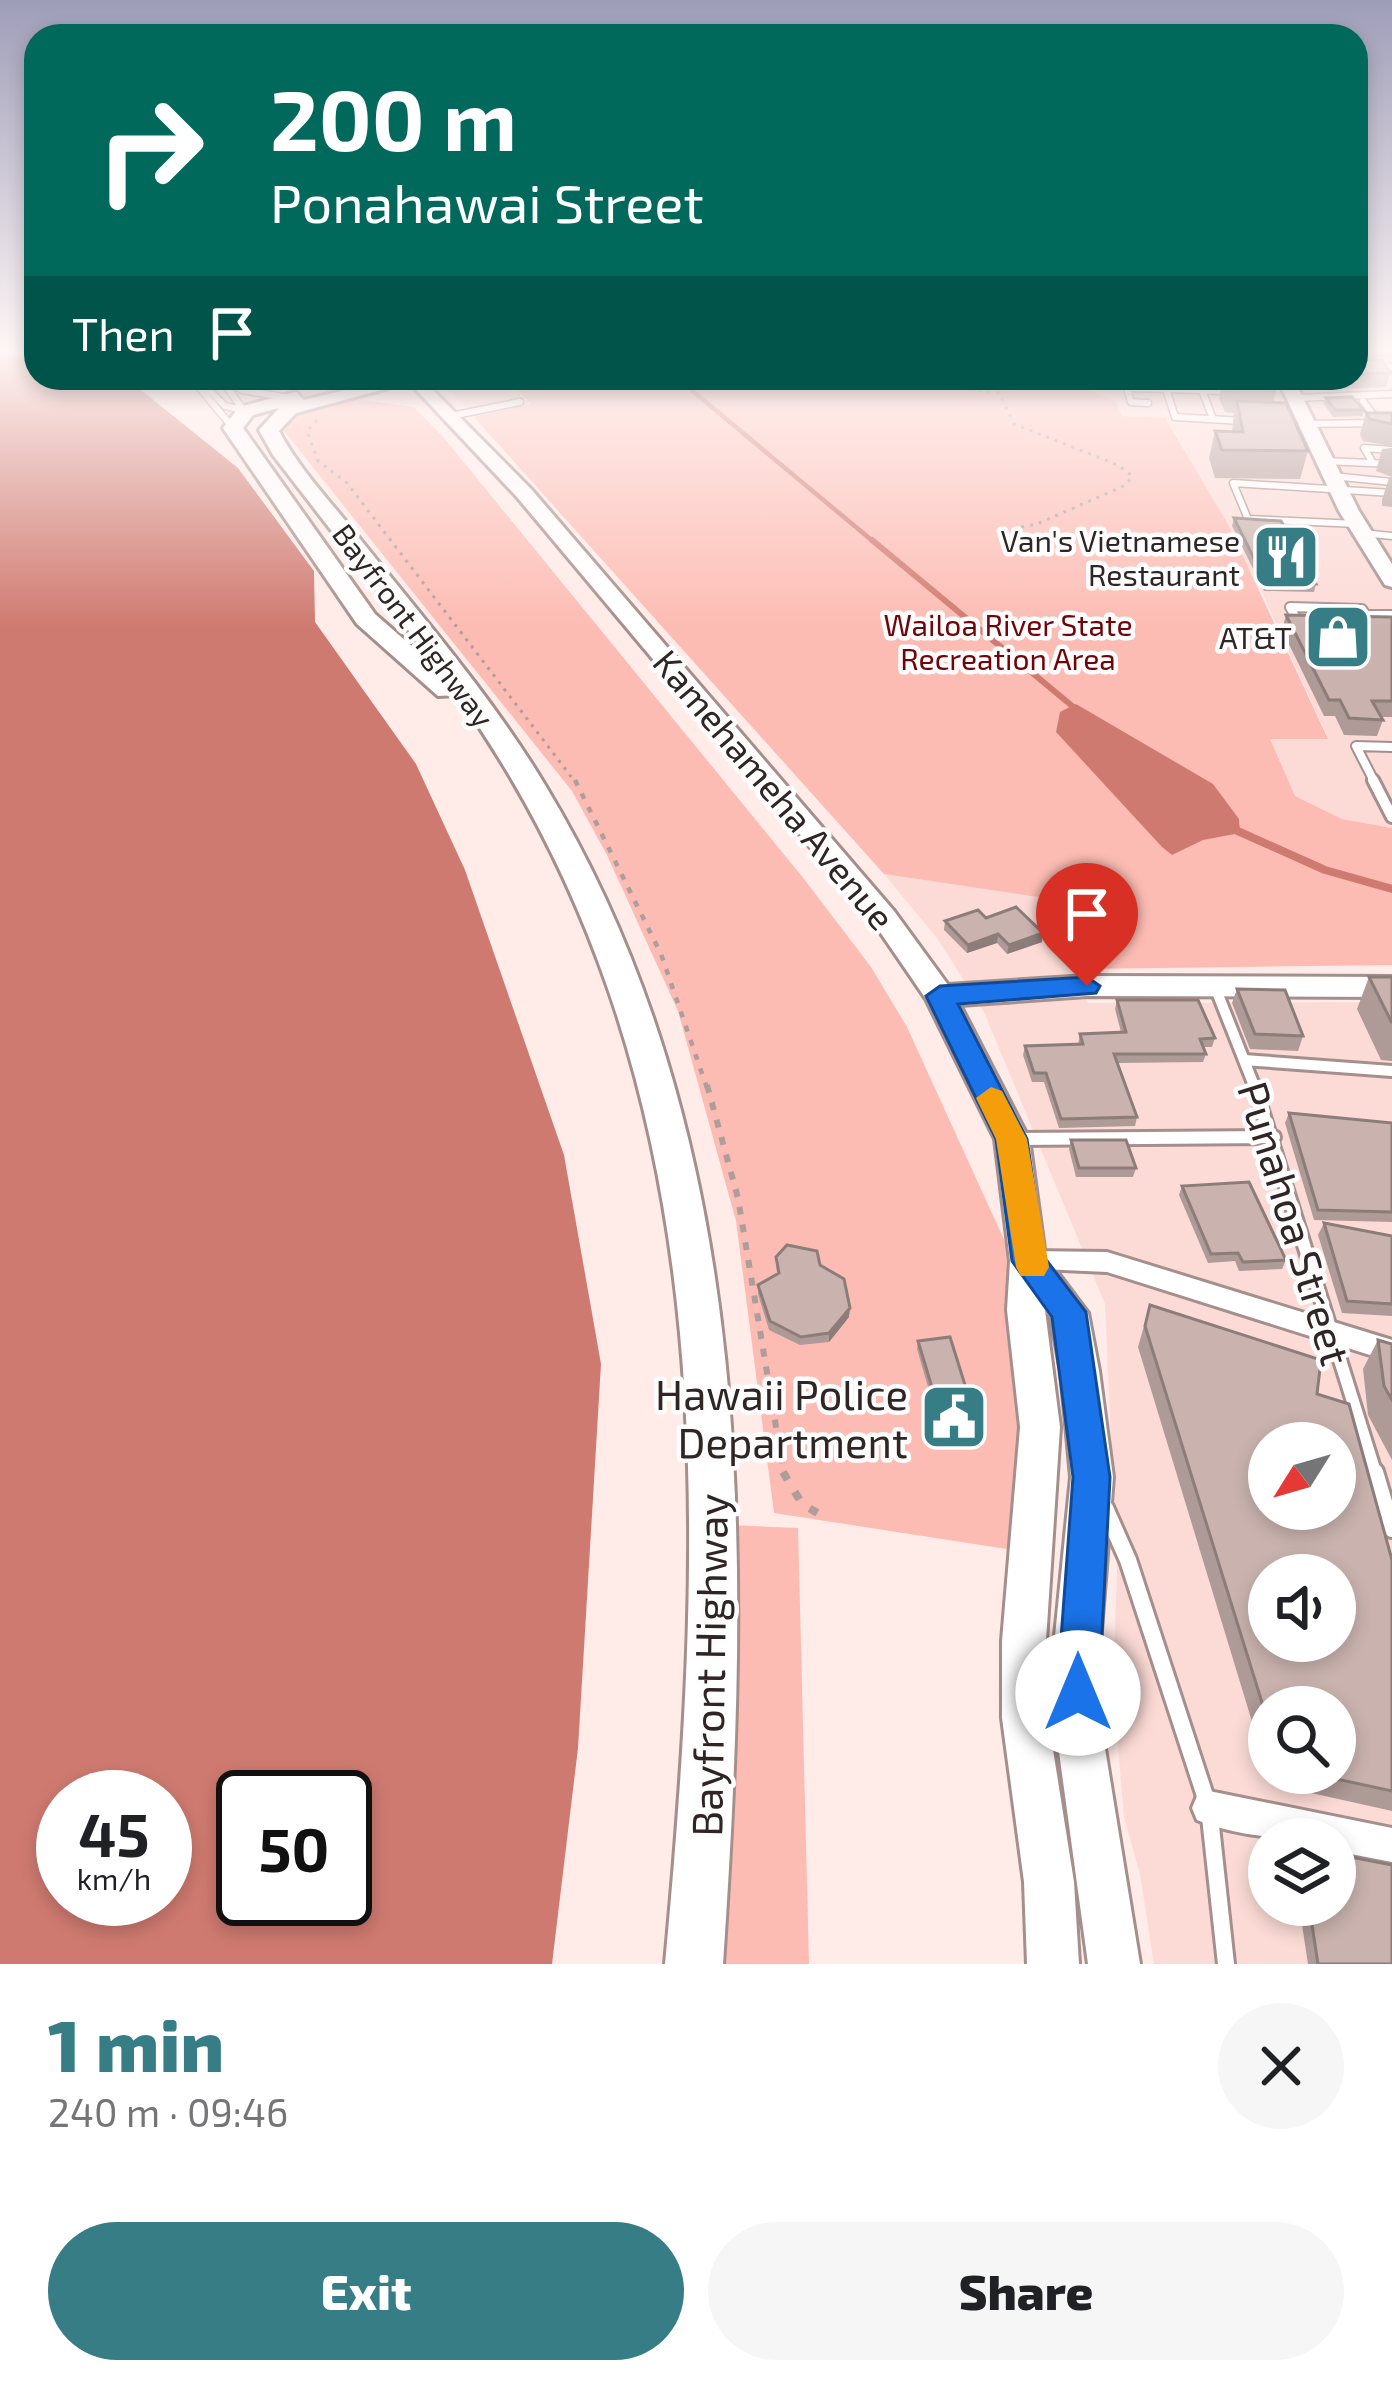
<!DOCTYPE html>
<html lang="en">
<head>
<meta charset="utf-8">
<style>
	body { margin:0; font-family:"Exo 2",sans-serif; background:#f6f6f6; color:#202124; height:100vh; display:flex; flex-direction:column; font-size:45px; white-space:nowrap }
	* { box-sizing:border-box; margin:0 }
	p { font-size:39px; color:#757577 }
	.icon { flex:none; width:66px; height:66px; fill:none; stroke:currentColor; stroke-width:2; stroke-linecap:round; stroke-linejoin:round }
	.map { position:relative; height:1964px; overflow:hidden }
	.drawer { display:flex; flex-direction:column; background:#fff; flex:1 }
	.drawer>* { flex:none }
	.banner { position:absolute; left:24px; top:24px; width:1344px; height:366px; border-radius:36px; box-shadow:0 6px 18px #0003; background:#00695c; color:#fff; overflow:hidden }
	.needle { width:78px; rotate:233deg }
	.buttons { position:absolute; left:1248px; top:1422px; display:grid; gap:24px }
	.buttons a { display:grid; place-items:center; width:108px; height:108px; border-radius:50%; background:#fff; box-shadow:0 6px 18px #0003; font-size:60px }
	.speed { position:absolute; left:36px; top:1770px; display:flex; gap:24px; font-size:60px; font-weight:700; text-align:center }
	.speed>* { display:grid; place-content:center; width:156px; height:156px; border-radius:50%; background:#fff; box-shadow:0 6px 18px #0003; line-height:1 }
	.speed small { font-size:30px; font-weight:400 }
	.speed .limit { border:6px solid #111; border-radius:18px; background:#fff; color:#111 }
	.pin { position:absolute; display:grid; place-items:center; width:102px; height:102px; color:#fff; margin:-123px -51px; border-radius:50% 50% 50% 0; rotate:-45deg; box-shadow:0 0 12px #0007 }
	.pin .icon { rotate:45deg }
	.me { position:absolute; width:132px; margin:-66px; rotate:0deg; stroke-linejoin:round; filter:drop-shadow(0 0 9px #0008) }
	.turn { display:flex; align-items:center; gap:42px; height:252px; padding:0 48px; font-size:54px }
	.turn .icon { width:156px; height:156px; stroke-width:2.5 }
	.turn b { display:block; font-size:84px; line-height:102px }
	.then { display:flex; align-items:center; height:114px; padding:0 48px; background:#0003; gap:24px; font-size:45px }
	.round { display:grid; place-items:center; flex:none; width:126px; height:126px; border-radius:63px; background:#f6f6f6 }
	.headline { display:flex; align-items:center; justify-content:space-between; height:204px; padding:0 48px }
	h1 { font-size:72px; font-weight:800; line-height:90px; color:#367d86 }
	.cta { display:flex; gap:24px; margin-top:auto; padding:24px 48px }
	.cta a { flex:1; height:138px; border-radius:72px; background:#367d86; color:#fff; font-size:48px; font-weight:800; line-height:138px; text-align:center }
	.cta a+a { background:#f6f6f6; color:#202124 }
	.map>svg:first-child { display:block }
</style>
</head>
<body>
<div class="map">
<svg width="1392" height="1964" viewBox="0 0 1392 1964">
	<rect width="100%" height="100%" fill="#ffebe8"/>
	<path fill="#fcdbd6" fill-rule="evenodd" d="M1356 352H1392V398L1371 399 1392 428V828L1342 819 1295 796 1269 739 1328 738 1261 590 1165 418 1122 416 1082 386 1059 378H1356Z
		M465 378H506L532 404 474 417 445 386Z
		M884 874 1052 899 1088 1003 1392 1002V1964H1154L1140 1874 1124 1817 1113 1686 1117 1572 1105 1304 984 1012 937 938ZM1269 1443H1335V1509H1269ZM1269 1575H1335V1641H1269ZM1269 1707H1335V1773H1269ZM1269 1839H1335V1905H1269Z"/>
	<path fill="#fcbcb3" d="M506 378H1059L1115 401 1122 416 1165 418 1229 526 1328 739H1270L1295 796 1342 819 1392 828V965L1086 969 1052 899 884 874 474 417 531 404Z
		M356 399 414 407 444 438 804 879 871 967 907 1027 1006 1244 1036 1445 1033 1553 774 1513 736 1221 678 1011 607 855 572 791 284 431 286 422 304 411Z
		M731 1525 798 1528 809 1964H721Z"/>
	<path fill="#cf7a70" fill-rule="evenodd" d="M0 352H36V378H126L238 468 314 571 315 622 416 764 465 870 564 1155 601 1364 578 1748 552 1964H0ZM63 1797H165V1899H63ZM243 1797H345V1899H243Z
		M1076 704 1213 784 1239 819 1240 833 1203 840 1172 855 1162 847 1056 732 1060 712Z"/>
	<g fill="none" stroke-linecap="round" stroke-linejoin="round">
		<path stroke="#cf7a70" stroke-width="4.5" d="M677 378 875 543"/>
		<path stroke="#cf7a70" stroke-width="6" d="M872 540 1077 710"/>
		<path stroke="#cf7a70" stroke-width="8" d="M1231 828 1325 870 1392 889"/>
		<g stroke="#a58f8c" stroke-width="9">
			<path id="lane-far4" d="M197 378 225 406 247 411
				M224 378 242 390 289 398
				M222 380 244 411
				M194 381 233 428
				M1166 389 1175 417 1242 421
				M1295 398 1392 394
				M1148 403 1131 402 1127 388 1202 390
				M451 416 520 402
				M1213 419 1202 390 1234 392
				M1302 424 1379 423 1363 401
				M1325 461 1392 464
				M1373 463 1364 448 1392 450
				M1332 476 1392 482
				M1357 524 1248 519 1233 483 1392 493
				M1362 533 1392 536"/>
		</g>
		<g stroke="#a58f8c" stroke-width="12">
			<path id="lane-far3" d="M1290 607 1362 609 1370 622 1297 620Z
				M1366 615H1392
				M1375 783 1356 746 1392 747"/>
		</g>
		<g stroke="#a58f8c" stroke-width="16">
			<path id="lane-far2" d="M1373 780 1392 817
				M1215 987 1255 1088
				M1244 1060 1392 1071"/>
		</g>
		<g stroke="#a58f8c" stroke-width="18">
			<path id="lane-far1" d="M1254 1085 1376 1475
				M1015 1139 1274 1137"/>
		</g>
		<g stroke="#a58f8c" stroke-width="22">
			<path id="lane" d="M1375 1472 1392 1529
				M1105 1508 1128 1560 1209 1808 1226 1964"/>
		</g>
		<g stroke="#a58f8c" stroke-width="6">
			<path id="street" d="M1356 363 1392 364V370L1356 369Z
				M1028 1251 1107 1252 1392 1340V1362L1107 1272 1019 1268 1015 1261 1019 1254Z
				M1209 1791 1392 1828V1862L1335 1851V1839C1289 1839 1240 1838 1197 1820L1192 1808 1197 1796Z"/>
		</g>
		<g stroke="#a58f8c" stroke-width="6">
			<path id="secondary" d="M405 378H421L531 489 894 911 948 985 1087 976 1392 977V997L1087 996 960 1005 1029 1139 1045 1256 1088 1313 1099 1371 1113 1477 1099 1656 1102 1730 1140 1964H1088L1056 1730 1053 1656 1071 1477 1061 1371 1051 1318 1045 1310 1060 1427 1046 1641 1048 1718 1074 1882 1079 1964H1027L1024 1882 1002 1718V1641L1020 1427 1007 1310 1010 1261 995 1139 926 999 874 923 517 497Z
				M1277 378H1293L1359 511 1392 564V587L1385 585 1339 511Z"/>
		</g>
		<g stroke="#a58f8c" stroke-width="6">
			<path id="primary" d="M395 378 422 379 296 413 279 431C300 471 333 504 360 539 424 619 492 697 545 785 761 1141 750 1564 723 1964H665C706 1525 726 1072 457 695L438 696 357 624 223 428 239 407 296 392 304 400ZM279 408 259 430 273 455 439 670 375 614 243 428 253 415Z"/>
		</g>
		<path stroke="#ad9e9c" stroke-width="3" stroke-dasharray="3 6" stroke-linecap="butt" d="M871 378 999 393 1014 424 1118 465 1132 476 1126 485 1037 524 1002 531
			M317 420 307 431 318 461 347 483 576 783"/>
		<path stroke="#ad9e9c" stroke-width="4.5" stroke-dasharray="6 9" stroke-linecap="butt" d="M575 780 661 954 707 1088"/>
		<path stroke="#ad9e9c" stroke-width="6" stroke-dasharray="8 10" stroke-linecap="butt" d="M707 1085 738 1198 784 1475"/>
		<path stroke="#ad9e9c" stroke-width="8" stroke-dasharray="9 14" stroke-linecap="butt" d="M783 1472 802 1504 821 1515"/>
		<use href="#lane-far4" stroke="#fff" stroke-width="6"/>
		<use href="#lane-far3" stroke="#fff" stroke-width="8"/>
		<use href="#lane-far2" stroke="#fff" stroke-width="10"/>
		<use href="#lane-far1" stroke="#fff" stroke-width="12"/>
		<use href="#lane" stroke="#fff" stroke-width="16"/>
		<use href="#street" fill="#fff" fill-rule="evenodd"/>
		<use href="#secondary" fill="#fff" fill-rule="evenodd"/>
		<use href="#primary" fill="#fff" fill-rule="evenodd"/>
	</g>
	<path fill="#ae9a96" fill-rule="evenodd" d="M1356 352 1362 359 1390 373 1386 387 1314 390 1309 378H1356Z
		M1123 378H1272L1277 388 1273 402 1308 451 1300 479 1215 478 1209 458 1215 431 1232 432 1234 413 1225 412 1219 398 1222 384 1124 381Z
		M1326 398 1364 410 1362 416 1333 417 1324 404Z
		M1366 413H1392V446L1363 441 1360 434Z
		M1392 448V507L1382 506V500L1389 478 1392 477 1376 471 1382 449Z
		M1234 518 1316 584 1314 592 1264 591 1232 526Z
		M1286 615 1392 617V717H1381L1383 720 1377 736 1344 735 1335 716H1324L1282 630Z
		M986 918 1042 942 1007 954 997 943 967 953 944 930 945 921Z
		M1369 977H1392V1061L1381 1060 1357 1009Z
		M1237 989 1303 1036 1298 1051 1250 1049 1232 1003Z
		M1117 1000 1215 1038 1212 1047H1204L1206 1054 1203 1062 1117 1063 1137 1117 1135 1126 1059 1128 1044 1082H1032L1023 1055 1025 1046 1078 1044 1080 1034 1121 1032 1115 1009Z
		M1289 1113 1392 1123V1222L1314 1220 1285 1123Z
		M1071 1140 1136 1168 1133 1177H1076L1069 1149Z
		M1182 1186 1286 1260 1282 1269 1239 1271 1235 1261 1208 1263 1179 1195Z
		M1324 1223 1392 1236V1316L1342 1313 1318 1235Z
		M776 1257 820 1265 849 1317 829 1342 800 1345 769 1330 758 1294V1285L777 1274Z
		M1150 1305 1317 1394 1392 1560V1811L1271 1784 1138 1347ZM1269 1707 1335 1773H1269Z
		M1378 1340 1392 1344V1460L1368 1415 1363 1369Z
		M918 1341 980 1433 978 1442 945 1446 917 1349Z
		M1299 1905H1335L1392 1964H1308Z"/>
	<path fill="#8d7d7a" d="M1356 352H1392V356L1356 359Z
		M1043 933 1042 942 1007 954 1009 945Z
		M998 934 997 943 967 953 968 945Z
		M850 1308 849 1317 829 1342V1333Z"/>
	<path fill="#cab3af" stroke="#8d7d7a" stroke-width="3" fill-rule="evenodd" d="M1356 352 1357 359 1382 360 1390 373 1356 374Z
		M1228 378H1272L1277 388 1231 386Z
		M1352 397 1364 410H1335L1326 398Z
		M1237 401 1286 403 1308 451 1222 450 1215 431 1243 432Z
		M1366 413H1392V424L1370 419Z
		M1234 518 1281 521 1316 584 1266 583Z
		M1286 615 1392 617V701H1372L1383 720 1349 718 1340 700H1329Z
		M1016 907 1043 933 1009 945 998 934 968 945 945 921 978 910 986 918Z
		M1369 977H1392V1023Z
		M1237 989 1285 990 1303 1036 1255 1034Z
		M1117 1000H1198L1215 1038 1200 1039 1206 1054H1114L1137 1117 1061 1119 1046 1073H1034L1025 1046 1083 1044 1080 1034 1126 1032Z
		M1289 1113 1392 1123V1212L1318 1210Z
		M1071 1140H1126L1136 1168H1079Z
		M1249 1182 1286 1260 1243 1262 1238 1253 1211 1254 1182 1186Z
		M1324 1223 1392 1236V1304L1347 1301Z
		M787 1245 817 1251 820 1265 844 1279 850 1308 829 1333 801 1337 770 1321 758 1285 779 1273 776 1257Z
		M1150 1305 1321 1360 1317 1394 1349 1404 1392 1560V1791L1309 1773H1335V1707H1269V1725L1145 1326ZM1269 1443H1335V1509H1269ZM1269 1575H1335V1641H1269Z
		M950 1337 980 1433 947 1437 918 1341Z
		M1378 1340 1392 1344V1400L1384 1386Z
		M1335 1854 1392 1865V1964H1318L1309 1905H1335Z"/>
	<linearGradient id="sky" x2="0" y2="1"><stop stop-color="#9e9db8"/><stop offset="0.56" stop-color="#fff6f5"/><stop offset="1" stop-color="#fff6f5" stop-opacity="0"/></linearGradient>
	<rect width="1392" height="627" fill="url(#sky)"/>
	<path fill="#1a73e8" stroke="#114b97" stroke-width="3" d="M1087 977 1100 986 1096 993 958 1004 1027 1139 1044 1257 1086 1312 1110 1477 1099 1693 1092 1708 1078 1714 1063 1708 1057 1693 1073 1477 1052 1317 1012 1261 996 1139 926 996 940 986Z"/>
	<path fill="#f59e0b" d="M991 1087 1002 1091 1027 1139 1049 1267 1044 1276H1021L1016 1267 996 1139 976 1098Z"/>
	<defs>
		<g id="restaurant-square" transform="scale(3.45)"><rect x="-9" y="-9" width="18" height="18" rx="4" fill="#367d86" stroke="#fdfdfd"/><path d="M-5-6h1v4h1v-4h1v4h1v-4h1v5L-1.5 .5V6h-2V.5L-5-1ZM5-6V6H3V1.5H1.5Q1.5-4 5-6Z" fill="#fff"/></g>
		<g id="shop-square" transform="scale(3.45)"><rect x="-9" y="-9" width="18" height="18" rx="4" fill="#367d86" stroke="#fdfdfd"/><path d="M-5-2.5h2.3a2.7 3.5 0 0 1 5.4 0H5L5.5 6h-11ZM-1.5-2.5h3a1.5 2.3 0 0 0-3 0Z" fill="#fff"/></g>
		<g id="civic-square" transform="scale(3.45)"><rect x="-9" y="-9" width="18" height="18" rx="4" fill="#367d86" stroke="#fdfdfd"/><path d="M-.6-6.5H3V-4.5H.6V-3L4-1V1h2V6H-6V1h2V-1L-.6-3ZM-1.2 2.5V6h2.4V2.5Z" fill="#fff"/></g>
	</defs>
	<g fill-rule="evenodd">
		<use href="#restaurant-square" x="1286" y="557"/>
		<use href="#shop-square" x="1338" y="637"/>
		<use href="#civic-square" x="954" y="1417"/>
	</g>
	<g text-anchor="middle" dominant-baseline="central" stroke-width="9" stroke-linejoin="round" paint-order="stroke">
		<g font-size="30" fill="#2e2524" stroke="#fdfdfd" text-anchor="end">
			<text x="1240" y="540">Van's Vietnamese<tspan x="1240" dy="34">Restaurant</tspan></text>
			<text x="1292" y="637">AT&amp;T</text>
		</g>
		<g font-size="30" fill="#700408" stroke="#fdfdfd">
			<text x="1008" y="624">Wailoa River State<tspan x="1008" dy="34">Recreation Area</tspan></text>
		</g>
		<g font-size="30" fill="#2e2524" stroke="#fdfdfd">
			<text transform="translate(414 625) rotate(53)">Bayfront Highway</text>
		</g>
		<g font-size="36" fill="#2e2524" stroke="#fdfdfd">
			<text transform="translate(775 789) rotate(50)">Kamehameha Avenue</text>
		</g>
		<g font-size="42" fill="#2e2524" stroke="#fdfdfd">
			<text transform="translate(1296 1223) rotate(73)">Punahoa Street</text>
			<text transform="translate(708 1665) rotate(-89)">Bayfront Highway</text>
		</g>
		<g font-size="42" fill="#2e2524" stroke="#fdfdfd" text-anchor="end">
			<text x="908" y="1393">Hawaii Police<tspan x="908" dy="48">Department</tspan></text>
		</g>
	</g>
</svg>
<div class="buttons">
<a><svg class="needle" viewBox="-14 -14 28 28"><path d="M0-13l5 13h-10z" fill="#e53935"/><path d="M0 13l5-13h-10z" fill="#757577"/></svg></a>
<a><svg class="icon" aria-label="sound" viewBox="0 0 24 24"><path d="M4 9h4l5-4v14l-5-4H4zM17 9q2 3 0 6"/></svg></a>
<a><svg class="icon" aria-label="search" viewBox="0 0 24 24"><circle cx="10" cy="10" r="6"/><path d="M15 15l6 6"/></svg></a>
<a><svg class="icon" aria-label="layers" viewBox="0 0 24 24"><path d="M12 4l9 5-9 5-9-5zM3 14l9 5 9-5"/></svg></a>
</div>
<div class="speed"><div>45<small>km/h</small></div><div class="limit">50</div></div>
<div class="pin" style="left:1087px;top:986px;background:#d93025"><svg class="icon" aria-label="arrive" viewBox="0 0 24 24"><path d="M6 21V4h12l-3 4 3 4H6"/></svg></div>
<svg class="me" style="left:1078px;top:1693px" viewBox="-20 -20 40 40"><circle r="19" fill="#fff"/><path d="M0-13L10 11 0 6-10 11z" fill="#1a73e8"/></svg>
<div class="banner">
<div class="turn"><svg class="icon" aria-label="right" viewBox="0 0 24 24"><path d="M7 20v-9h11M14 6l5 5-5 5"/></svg><div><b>200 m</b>Ponahawai Street</div></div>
<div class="then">Then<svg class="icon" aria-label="arrive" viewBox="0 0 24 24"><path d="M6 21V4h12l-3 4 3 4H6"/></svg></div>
</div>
</div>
<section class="drawer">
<div class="headline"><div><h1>1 min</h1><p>240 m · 09:46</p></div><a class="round"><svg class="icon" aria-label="close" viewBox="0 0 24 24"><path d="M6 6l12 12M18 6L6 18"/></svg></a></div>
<div class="cta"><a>Exit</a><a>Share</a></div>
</section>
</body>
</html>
